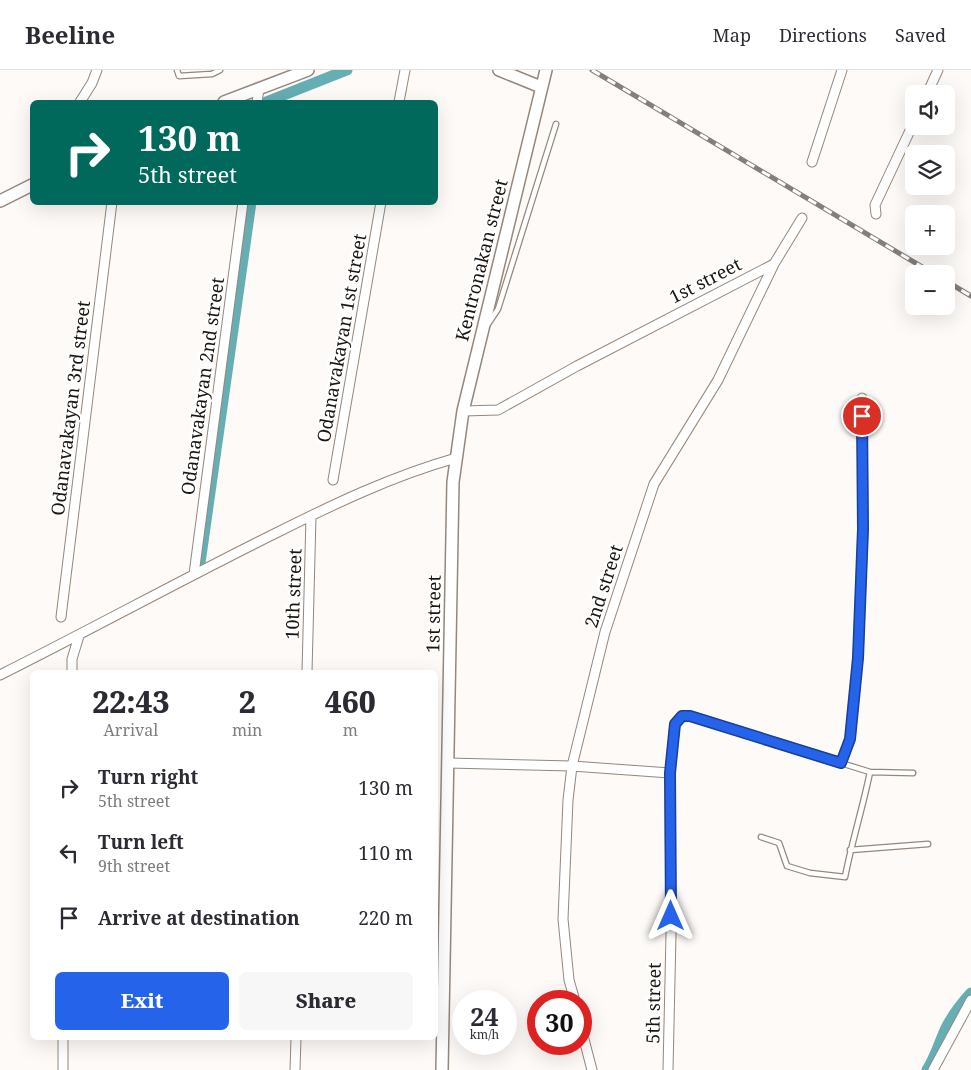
<!DOCTYPE html>
<html lang="en">
<head>
<meta charset="utf-8">
<style>
	body { margin:0; font-family:"Noto Serif",serif; background:#f7f7f7; color:#2b2b33; height:100vh; display:flex; flex-direction:column; font-size:19px; white-space:nowrap }
	* { box-sizing:border-box; margin:0 }
	p { font-size:16px; color:#7c7c81 }
	.icon { flex:none; width:28px; height:28px; fill:none; stroke:currentColor; stroke-width:2; stroke-linecap:round; stroke-linejoin:round }
	.map { position:relative; flex:1; overflow:hidden }
	.details { position:absolute; left:30px; top:600px; width:408px; height:370px; display:flex; flex-direction:column; background:#fff; border-radius:8px; box-shadow:0 5px 20px #0002 }
	.details>* { flex:none }
	.guide { position:absolute; left:30px; top:30px; width:408px; height:105px; border-radius:8px; box-shadow:0 5px 20px #0002; background:#00695c; color:#fff; overflow:hidden }
	.buttons { position:absolute; left:905px; top:15px; display:grid; gap:10px }
	.buttons a { display:grid; place-items:center; width:50px; height:50px; border-radius:8px; background:#fff; box-shadow:0 5px 20px #0002; font-size:25px }
	.speed { position:absolute; left:452px; top:920px; display:flex; gap:10px; font-size:25px; font-weight:700; text-align:center }
	.speed>* { display:grid; place-content:center; width:65px; height:65px; border-radius:50%; background:#fff; box-shadow:0 5px 20px #0002; line-height:1 }
	.speed small { font-size:12px; font-weight:400 }
	.speed .limit { border:8px solid #d22; background:#fff; color:#111 }
	.pin { position:absolute; display:grid; place-items:center; width:42px; height:42px; color:#fff; margin:-21px; border:2px solid #fff; border-radius:50%; box-shadow:0 1px 5px #0007 }
	.me { position:absolute; width:55px; margin:-28px; rotate:0deg; stroke-linejoin:round; filter:drop-shadow(0 0 4px #0008) }
	.turn { display:flex; align-items:center; gap:18px; height:105px; padding:0 25px; font-size:22px }
	.turn .icon { width:65px; height:65px; stroke-width:2.5 }
	.turn b { display:block; font-size:35px; line-height:42px }
	.eta { display:flex; justify-content:space-evenly; align-items:center; height:85px; text-align:center }
	.eta b { font-size:30px; font-weight:800; line-height:35px }
	.primary-button { display:flex; gap:10px; margin-top:auto; padding:10px 25px }
	.primary-button a { flex:1; height:58px; border-radius:8px; background:#2563eb; color:#fff; font-size:20px; font-weight:800; line-height:58px; text-align:center }
	.primary-button a+a { background:#f7f7f7; color:#2b2b33 }
	ul { padding:0; list-style:none }
	li { display:flex; align-items:center; gap:15px; height:65px; padding:0 25px }
	li div { flex:1 }
	li b { display:block; font-size:19px }
	li em { font-style:normal }
	header { display:flex; align-items:center; gap:30px; box-sizing:border-box; height:70px; padding:0 25px; background:#fff; border-bottom:1px solid #e1e1e2 }
	header strong { font-size:24px }
	nav { display:flex; gap:28px; margin-inline-start:auto; font-size:18px }
	.map>svg:first-child { display:block }
</style>
</head>
<body>
<header>
<strong>Beeline</strong>
<nav><a>Map</a><a>Directions</a><a>Saved</a></nav>
</header>
<div class="map">
<svg width="971" height="1000" viewBox="0 0 971 1000">
	<rect width="100%" height="100%" fill="#fdfaf7"/>
	<g fill="none" stroke-linecap="round" stroke-linejoin="round">
		<path stroke="#65aeb4" stroke-width="11" d="M266 32 347 0
			M200 493 251 132
			M927 1000C936 986 940 970 947 956 954 943 962 933 971 923"/>
		<g stroke="#96877b" stroke-width="7">
			<path id="lane" d="M177 0 179 6 212 4 220 0
				M488 254 498 239 556 54
				M841 693 870 702 913 703
				M761 767 779 773 787 796 810 803 845 807C852 771 863 737 870 702
				M850 780 928 774"/>
		</g>
		<g stroke="#96877b" stroke-width="11">
			<path id="street" d="M927 24 938 0
				M80 32 92 13 97 0
				M257 32 259 19
				M399 32 405 0
				M812 92 842 0
				M876 144 875 135 914 52
				M463 341 498 340 577 296 774 194
				M333 410 381 132
				M194 504 243 132
				M61 547 112 132
				M72 602V589L79 566
				M307 602 311 446
				M0 605C92 559 181 510 274 464 332 435 392 406 456 388
				M448 693 572 696 670 703
				M575 931 569 910 563 849 568 730 572 696 605 562 654 414 718 310 774 194 802 148
				M581 958 592 1000
				M63 1000V968
				M295 1000 296 968
				M668 1000 671 864 670 703 675 654 682 646H690L841 693 850 669 858 588 863 459 862 328
				M933 1000 971 930"/>
		</g>
		<g stroke="#96877b" stroke-width="14">
			<path id="secondary" d="M499 0 541 17
				M224 32 308 0
				M0 131 32 115
				M442 1000 453 412 463 341 546 0"/>
		</g>
		<use href="#lane" stroke="#fff" stroke-width="4.5"/>
		<use href="#street" stroke="#fff" stroke-width="9"/>
		<use href="#secondary" stroke="#fff" stroke-width="11"/>
		<g stroke="#837f7b" stroke-width="5">
			<path id="rail" d="M592 0 934 204
				M946 211 971 226"/>
		</g>
		<use href="#rail" stroke="#fff" stroke-width="3" stroke-dasharray="9" stroke-linecap="butt"/>
	</g>
	<g fill="none" stroke-linecap="round" stroke-linejoin="round">
		<g stroke="#184099" stroke-width="12">
			<path id="route" d="M671 846 670 703 675 654 682 646H690L841 693 850 669 858 588 863 459 862 346"/>
		</g>
		<use href="#route" stroke="#2563eb" stroke-width="9"/>
	</g>
	<g text-anchor="middle" dominant-baseline="central" stroke-width="5" stroke-linejoin="round" paint-order="stroke">
		<g font-size="18" fill="#1a1510" stroke="#fff">
			<text transform="translate(481 190) rotate(-76)">Kentronakan street</text>
			<text transform="translate(705 210) rotate(-27)">1st street</text>
			<text transform="translate(341 268) rotate(-80)">Odanavakayan 1st street</text>
			<text transform="translate(202 316) rotate(-82)">Odanavakayan 2nd street</text>
			<text transform="translate(70 338) rotate(-83)">Odanavakayan 3rd street</text>
			<text transform="translate(603 516) rotate(-72)">2nd street</text>
			<text transform="translate(293 524) rotate(-88)">10th street</text>
			<text transform="translate(433 544) rotate(-89)">1st street</text>
			<text transform="translate(653 933) rotate(-89)">5th street</text>
		</g>
	</g>
</svg>
<div class="buttons">
<a><svg class="icon" aria-label="sound" viewBox="0 0 24 24"><path d="M4 9h4l5-4v14l-5-4H4zM17 9q2 3 0 6"/></svg></a>
<a><svg class="icon" aria-label="layers" viewBox="0 0 24 24"><path d="M12 4l9 5-9 5-9-5zM3 14l9 5 9-5"/></svg></a>
<a>+</a>
<a>−</a>
</div>
<div class="speed"><div>24<small>km/h</small></div><div class="limit">30</div></div>
<div class="pin" style="left:862px;top:346px;background:#d93025"><svg class="icon" aria-label="arrive" viewBox="0 0 24 24"><path d="M6 21V4h12l-3 4 3 4H6"/></svg></div>
<svg class="me" style="left:671px;top:846px" viewBox="-20 -20 40 40"><path d="M0-17L14 15 0 8-14 15z" fill="#2563eb" stroke="#fff" stroke-width="4"/></svg>
<div class="guide">
<div class="turn"><svg class="icon" aria-label="right" viewBox="0 0 24 24"><path d="M7 20v-9h11M14 6l5 5-5 5"/></svg><div><b>130 m</b>5th street</div></div>
</div>
<section class="details">
<div class="eta">
<div><b>22:43</b><p>Arrival</p></div>
<div><b>2</b><p>min</p></div>
<div><b>460</b><p>m</p></div>
</div>
<ul>
<li><svg class="icon" aria-label="right" viewBox="0 0 24 24"><path d="M7 20v-9h11M14 6l5 5-5 5"/></svg><div><b>Turn right</b><p>5th street</p></div><em>130 m</em></li>
<li><svg class="icon" aria-label="left" viewBox="0 0 24 24"><path d="M17 20v-9H6M10 6l-5 5 5 5"/></svg><div><b>Turn left</b><p>9th street</p></div><em>110 m</em></li>
<li><svg class="icon" aria-label="arrive" viewBox="0 0 24 24"><path d="M6 21V4h12l-3 4 3 4H6"/></svg><div><b>Arrive at destination</b></div><em>220 m</em></li>
</ul>
<div class="primary-button"><a>Exit</a><a>Share</a></div>
</section>
</div>
</body>
</html>
